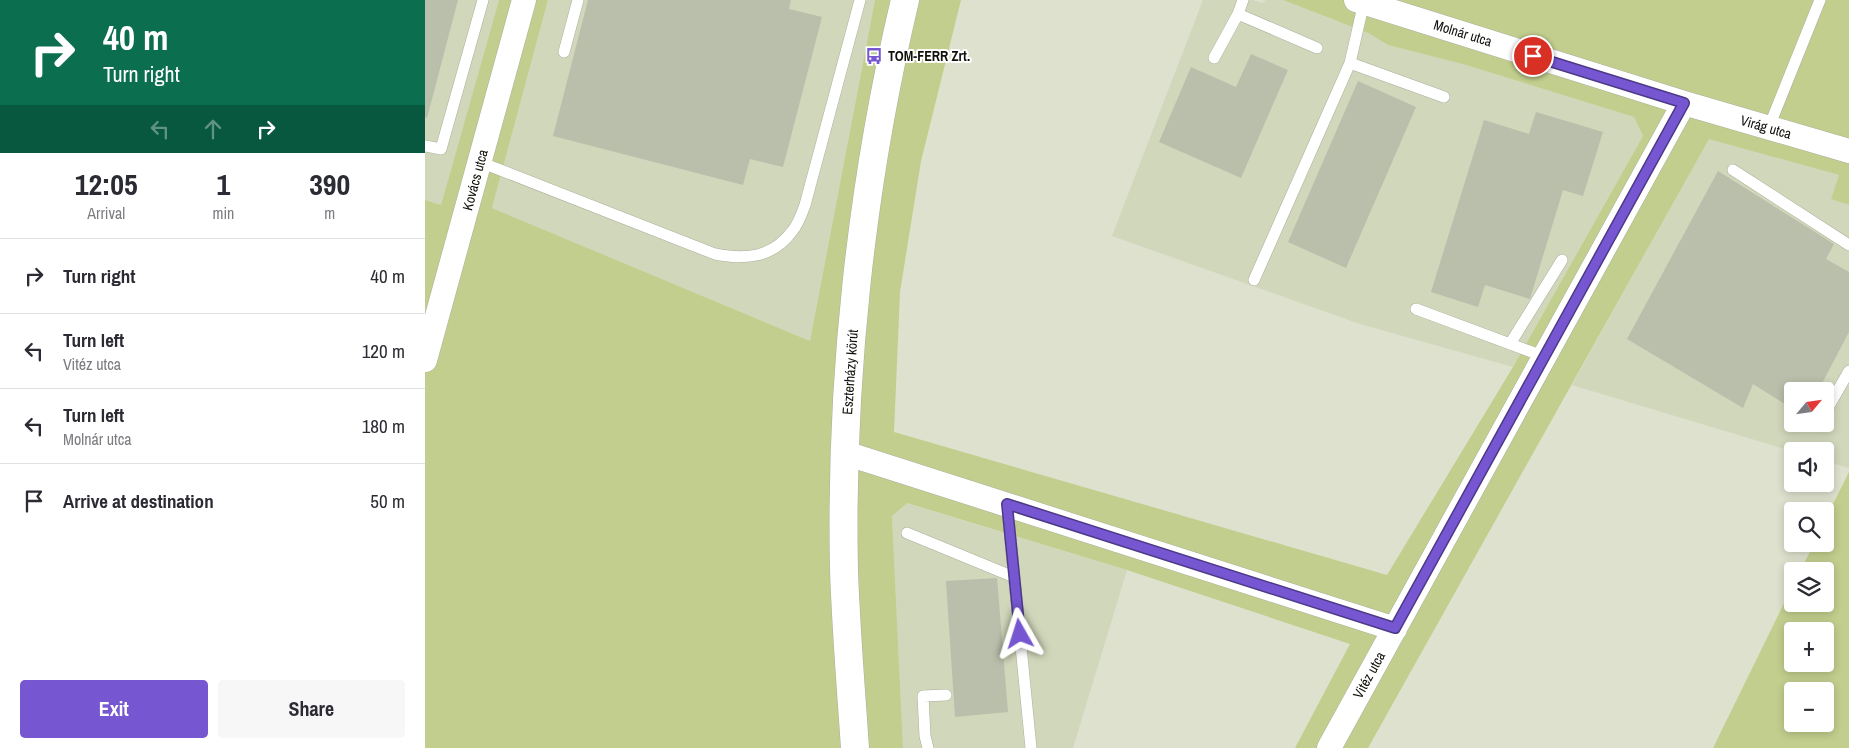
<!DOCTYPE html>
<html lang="en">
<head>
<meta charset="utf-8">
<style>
	body { margin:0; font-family:"Archivo Narrow",sans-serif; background:#f7f7f7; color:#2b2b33; height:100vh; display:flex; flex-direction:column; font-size:19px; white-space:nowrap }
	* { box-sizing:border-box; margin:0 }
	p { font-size:16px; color:#7c7c81 }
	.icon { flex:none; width:28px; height:28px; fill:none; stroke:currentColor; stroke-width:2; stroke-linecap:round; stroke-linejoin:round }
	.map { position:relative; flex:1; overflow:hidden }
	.drawer { display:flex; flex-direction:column; background:#fff; width:425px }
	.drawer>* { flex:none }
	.top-card { background:#0b6e4f; color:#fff; overflow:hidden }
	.needle { width:32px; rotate:61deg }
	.fabs { position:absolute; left:1359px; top:382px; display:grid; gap:10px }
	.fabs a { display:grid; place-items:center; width:50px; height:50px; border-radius:5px; background:#fff; box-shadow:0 2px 8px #0003; font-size:25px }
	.pin { position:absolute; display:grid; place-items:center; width:42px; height:42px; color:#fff; margin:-21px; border:2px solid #fff; border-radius:50%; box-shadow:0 1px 5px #0007 }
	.me { position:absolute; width:55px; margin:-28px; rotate:354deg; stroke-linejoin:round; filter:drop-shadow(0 0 4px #0008) }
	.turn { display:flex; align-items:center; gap:18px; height:105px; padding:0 20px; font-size:22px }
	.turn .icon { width:65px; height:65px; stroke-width:2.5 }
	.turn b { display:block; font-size:35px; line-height:42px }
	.lanes { display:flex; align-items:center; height:48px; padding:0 20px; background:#0003; justify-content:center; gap:25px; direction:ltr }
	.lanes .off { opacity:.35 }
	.eta { display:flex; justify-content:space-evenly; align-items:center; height:85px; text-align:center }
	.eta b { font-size:30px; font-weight:700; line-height:35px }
	.button { display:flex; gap:10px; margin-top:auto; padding:10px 20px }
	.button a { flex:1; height:58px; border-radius:5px; background:#7657d1; color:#fff; font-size:20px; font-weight:700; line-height:58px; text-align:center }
	.button a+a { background:#f7f7f7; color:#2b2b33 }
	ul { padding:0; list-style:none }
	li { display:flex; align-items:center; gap:15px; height:75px; padding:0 20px; border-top:1px solid #e1e1e2 }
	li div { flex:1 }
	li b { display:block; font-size:19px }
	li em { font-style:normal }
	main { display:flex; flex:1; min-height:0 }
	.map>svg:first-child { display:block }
</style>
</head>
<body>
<main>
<section class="drawer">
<div class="top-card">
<div class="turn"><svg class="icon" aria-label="right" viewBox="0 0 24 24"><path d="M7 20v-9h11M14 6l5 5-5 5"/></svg><div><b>40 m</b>Turn right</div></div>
<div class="lanes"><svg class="icon off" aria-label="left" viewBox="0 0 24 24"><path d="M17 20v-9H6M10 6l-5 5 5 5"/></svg><svg class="icon off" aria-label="ahead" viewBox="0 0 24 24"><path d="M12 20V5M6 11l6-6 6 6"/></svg><svg class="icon" aria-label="right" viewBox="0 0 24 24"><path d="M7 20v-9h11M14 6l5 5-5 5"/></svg></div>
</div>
<div class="eta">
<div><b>12:05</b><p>Arrival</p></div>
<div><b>1</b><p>min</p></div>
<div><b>390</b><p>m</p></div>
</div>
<ul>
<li><svg class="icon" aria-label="right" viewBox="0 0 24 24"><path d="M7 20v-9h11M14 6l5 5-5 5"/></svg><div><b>Turn right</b></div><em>40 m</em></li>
<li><svg class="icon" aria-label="left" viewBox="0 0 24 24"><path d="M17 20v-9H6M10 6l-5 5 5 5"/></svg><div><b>Turn left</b><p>Vitéz utca</p></div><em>120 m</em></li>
<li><svg class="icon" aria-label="left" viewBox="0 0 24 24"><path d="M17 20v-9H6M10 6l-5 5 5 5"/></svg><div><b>Turn left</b><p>Molnár utca</p></div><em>180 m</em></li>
<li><svg class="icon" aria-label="arrive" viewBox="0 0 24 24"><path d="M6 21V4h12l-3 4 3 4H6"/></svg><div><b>Arrive at destination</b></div><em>50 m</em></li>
</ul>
<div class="button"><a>Exit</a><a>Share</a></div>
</section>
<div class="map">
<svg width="1424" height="748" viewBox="0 0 1424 748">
	<rect width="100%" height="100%" fill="#dde1cd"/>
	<path fill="#d1d7bb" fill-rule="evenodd" d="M0 0H74L16 205 0 200Z
		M123 0H450L385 341 67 208Z
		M778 0H828L837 3 841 0H858L943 33 963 45 1041 65 1209 117 1218 136 1088 367 935 324 687 236Z
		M1284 138 1414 175 1406 199 1424 205V468L1400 461V451H1367L1147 385ZM1368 391H1400V424H1368Z
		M481 503 702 570 648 748H478L467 516Z"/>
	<path fill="#c2ce8d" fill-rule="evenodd" d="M74 0H123L67 208 385 341 450 0H536L496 161 475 292 469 432 962 575 1088 367 1218 136 1209 117 1041 65 963 45 943 33 858 0H1424V205L1406 199 1414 175 1284 139 943 748H870L925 644 702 570 482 503 467 516 478 748H0V200L16 205Z
		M1424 472V748H1288L1367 587 1368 604H1400V571H1375L1389 544H1400V520ZM1368 631H1400V664H1368ZM1368 691H1400V724H1368Z"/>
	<path fill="#babfab" d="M0 0H33L2 118 0 117Z
		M163 0H366L364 9 397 17 358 167 325 159 318 185 128 136Z
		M826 54 863 70 816 178 734 142 766 67 811 87Z
		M933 81 991 107 921 268 863 242Z
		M1111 112 1178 132 1158 196 1138 190 1105 299 1060 285 1053 307 1006 292 1059 120 1104 134Z
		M1293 171 1409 244 1401 259 1424 272V332L1393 391H1368V409L1328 384 1318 408 1202 339Z
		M572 578 583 712 530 717 521 581Z"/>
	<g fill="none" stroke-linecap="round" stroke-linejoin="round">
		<g stroke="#abaf9b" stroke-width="12">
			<path id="service" d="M813 14 892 48
				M139 52 153 0
				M789 58 813 14 818 0
				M925 63 1019 97
				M1344 127 1395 0
				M0 146 16 149 58 0
				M55 162 290 254C321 260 348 258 368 230 374 223 377 213 380 205L435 0
				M1308 170 1424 245
				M829 280 925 63 939 2
				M991 309 1120 357
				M1085 344 1137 260
				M1400 413 1424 371
				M582 504 606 748
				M482 533 589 577
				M503 748 500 736 498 696 521 695"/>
		</g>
		<g stroke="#abaf9b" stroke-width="25">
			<path id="minor" d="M931 0 1259 103 1424 151
				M0 360 99 0
				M420 453 970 629
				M904 748 1259 103"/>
		</g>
		<g stroke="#abaf9b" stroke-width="29">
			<path id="tertiary" d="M430 748C426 689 421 630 419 570 415 381 436 185 480 0"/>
		</g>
		<use href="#service" stroke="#fff" stroke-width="11"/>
		<use href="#minor" stroke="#fff" stroke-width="24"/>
		<use href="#tertiary" stroke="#fff" stroke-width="28"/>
	</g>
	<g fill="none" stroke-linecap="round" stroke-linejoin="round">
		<g stroke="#4d3988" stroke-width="12">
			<path id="route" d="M595 634 582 504 970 628 1259 103 1108 56"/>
		</g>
		<use href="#route" stroke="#7657d1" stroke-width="9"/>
	</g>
	<defs>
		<g id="bus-bare" transform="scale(1.35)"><path d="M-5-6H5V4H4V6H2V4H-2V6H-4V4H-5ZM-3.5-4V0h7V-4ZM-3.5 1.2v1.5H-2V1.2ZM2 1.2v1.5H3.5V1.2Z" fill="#7657d1" stroke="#fff" stroke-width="2.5" paint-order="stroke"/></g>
	</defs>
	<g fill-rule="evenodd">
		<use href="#bus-bare" x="449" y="56"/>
	</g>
	<g text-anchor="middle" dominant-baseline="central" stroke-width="4" stroke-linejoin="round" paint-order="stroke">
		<g font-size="14" fill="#10110a" stroke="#fff">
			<text transform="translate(1038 33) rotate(17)">Molnár utca</text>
			<text transform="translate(1341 127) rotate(16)">Virág utca</text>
			<text transform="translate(50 180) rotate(-75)">Kovács utca</text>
			<text transform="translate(425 372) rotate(-86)">Eszterházy körút</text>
			<text transform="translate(944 675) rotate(-61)">Vitéz utca</text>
		</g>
		<g font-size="14" font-weight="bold" fill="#10110a" stroke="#fff" text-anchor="start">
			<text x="463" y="56">TOM-FERR Zrt.</text>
		</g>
	</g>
</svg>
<div class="fabs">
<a><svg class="needle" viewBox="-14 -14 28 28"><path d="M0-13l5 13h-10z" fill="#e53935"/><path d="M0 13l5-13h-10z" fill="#7c7c81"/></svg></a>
<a><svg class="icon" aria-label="sound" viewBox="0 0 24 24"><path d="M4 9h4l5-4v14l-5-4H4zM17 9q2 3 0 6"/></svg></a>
<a><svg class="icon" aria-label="search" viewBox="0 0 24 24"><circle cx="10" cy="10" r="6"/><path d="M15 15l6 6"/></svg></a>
<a><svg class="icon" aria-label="layers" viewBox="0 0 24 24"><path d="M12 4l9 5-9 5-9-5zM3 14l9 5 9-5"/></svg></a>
<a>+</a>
<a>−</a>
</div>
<div class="pin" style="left:1108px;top:56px;background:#d93025"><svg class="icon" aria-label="arrive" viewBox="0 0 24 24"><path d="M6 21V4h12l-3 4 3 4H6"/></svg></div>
<svg class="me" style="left:595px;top:634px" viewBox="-20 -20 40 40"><path d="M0-17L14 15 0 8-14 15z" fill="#7657d1" stroke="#fff" stroke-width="4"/></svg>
</div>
</main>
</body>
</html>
